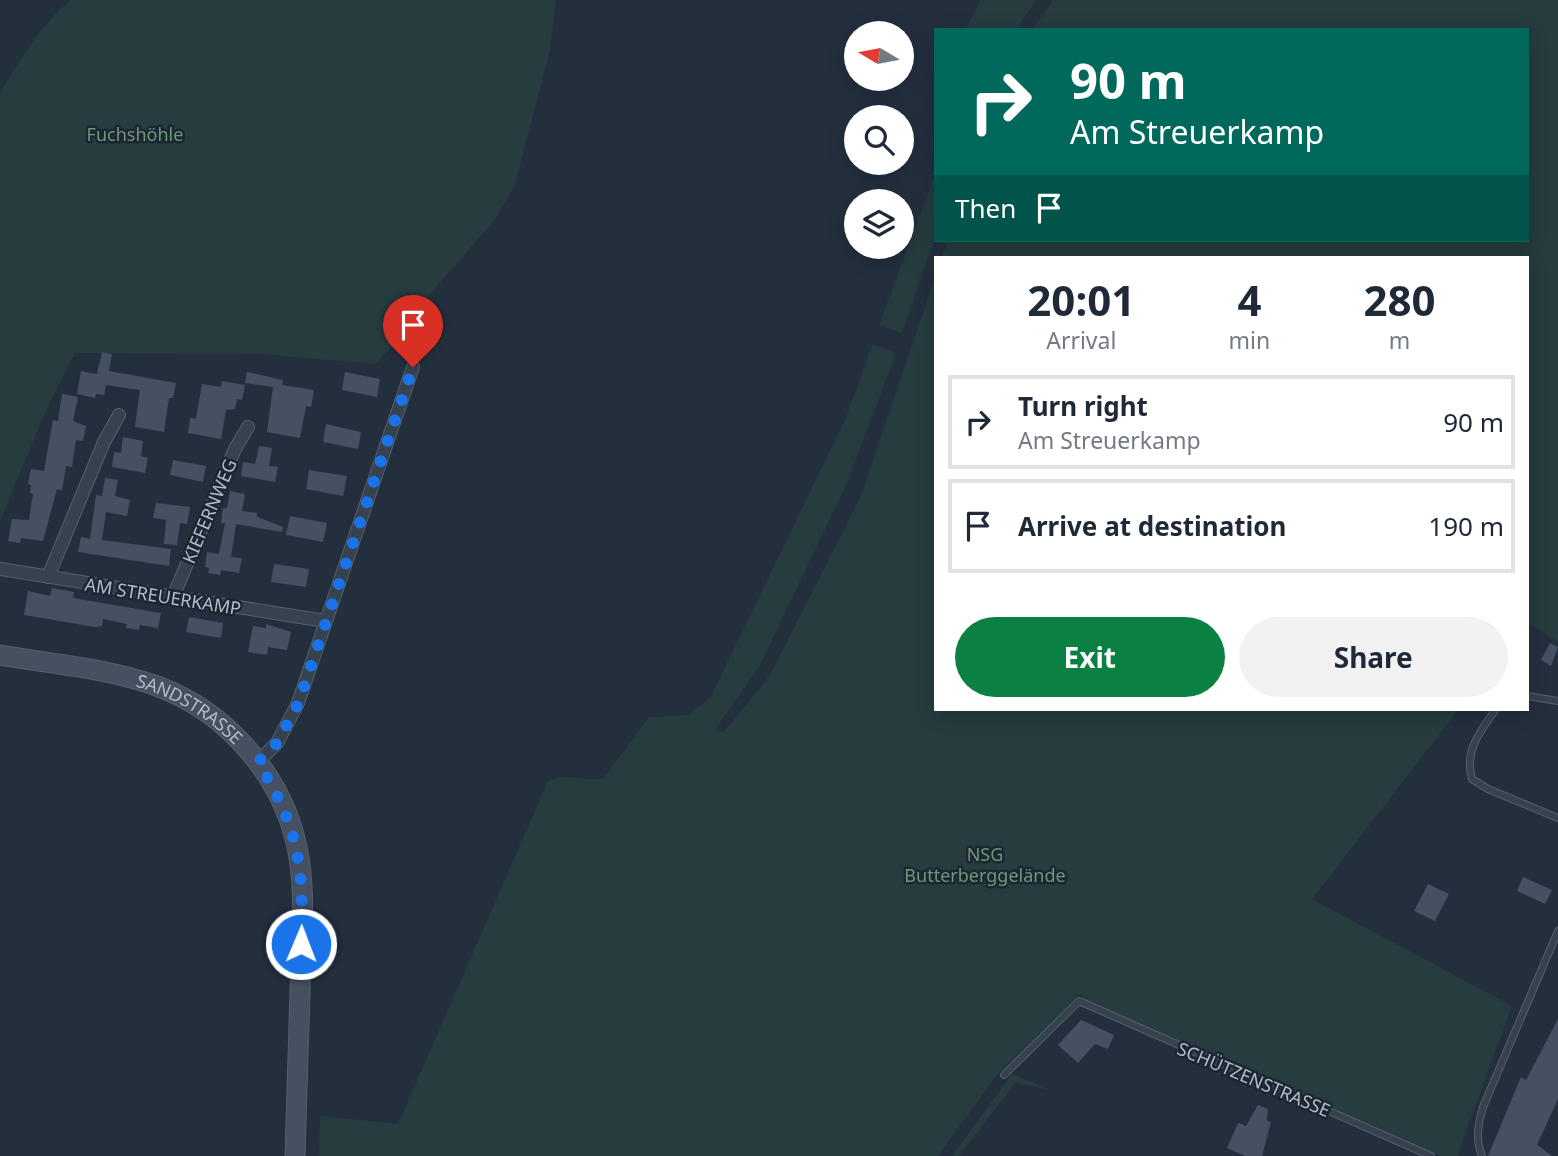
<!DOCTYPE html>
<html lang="en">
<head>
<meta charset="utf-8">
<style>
	body { margin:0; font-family:"Noto Sans",sans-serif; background:#f2f2f3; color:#1f2937; height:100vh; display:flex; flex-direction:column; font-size:26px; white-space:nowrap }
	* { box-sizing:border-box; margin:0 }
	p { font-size:23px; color:#747a83 }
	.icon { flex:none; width:38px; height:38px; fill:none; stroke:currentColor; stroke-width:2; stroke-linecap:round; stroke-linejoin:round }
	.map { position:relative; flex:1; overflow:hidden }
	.panel { position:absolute; left:934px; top:256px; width:595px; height:455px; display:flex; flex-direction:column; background:#fff; border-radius:0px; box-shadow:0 4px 18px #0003 }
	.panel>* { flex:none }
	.hud { position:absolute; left:934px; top:28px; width:595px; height:214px; border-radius:0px; box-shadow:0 4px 18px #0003; background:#00695c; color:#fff; overflow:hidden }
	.needle { width:46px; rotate:280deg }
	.fabs { position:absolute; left:844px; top:21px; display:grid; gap:14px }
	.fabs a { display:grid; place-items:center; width:70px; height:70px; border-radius:50%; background:#fff; box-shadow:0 4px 18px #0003; font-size:35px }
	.pin { position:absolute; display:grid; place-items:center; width:60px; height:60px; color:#fff; margin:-72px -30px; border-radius:50% 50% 50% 0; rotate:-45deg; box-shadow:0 0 7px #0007 }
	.pin .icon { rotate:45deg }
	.me { position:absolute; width:77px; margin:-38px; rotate:1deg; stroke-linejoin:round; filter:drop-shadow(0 0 5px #0008) }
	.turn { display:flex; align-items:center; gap:24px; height:147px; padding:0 21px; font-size:32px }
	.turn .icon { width:91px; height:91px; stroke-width:2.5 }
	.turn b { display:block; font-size:49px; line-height:60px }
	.then { display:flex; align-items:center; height:66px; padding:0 21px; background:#0003; gap:14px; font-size:26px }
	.eta { display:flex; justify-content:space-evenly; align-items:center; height:119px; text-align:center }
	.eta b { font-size:42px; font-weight:700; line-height:49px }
	.button { display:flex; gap:14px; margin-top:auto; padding:14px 21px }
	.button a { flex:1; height:80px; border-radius:42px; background:#0b8043; color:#fff; font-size:28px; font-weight:700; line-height:80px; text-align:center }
	.button a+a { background:#f2f2f3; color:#1f2937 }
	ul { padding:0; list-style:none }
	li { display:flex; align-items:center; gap:21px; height:94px; margin:0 14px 10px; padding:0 7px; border:4px solid #e0e1e3; border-radius:0px }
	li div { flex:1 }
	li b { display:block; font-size:26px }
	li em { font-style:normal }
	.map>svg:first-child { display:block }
</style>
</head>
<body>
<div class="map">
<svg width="1558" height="1156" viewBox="0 0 1558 1156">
	<rect width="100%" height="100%" fill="#242f3e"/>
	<path fill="#263c3f" d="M71 0H556L550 50 515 185 495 220 427 297 420 311 418 331 401 337 375 364 260 354 75 353 47 408 0 521V93C21 59 40 25 71 0Z
		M981 0H1036L1016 30H965Z
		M1053 0H1558V642L1528 623V257H942L948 240H1528V30H1032Z
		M936 172V234L902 333 879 325Z
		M936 275V709H1459L1312 899 1512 1006 1457 1156H1440L1091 1005 1080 994 998 1073 938 1156H319L320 1116 398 1124 548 781C568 771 584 783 604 778L649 717 688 715 710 698 844 422 873 344 896 353 847 483 759 667 714 731 724 732 770 675 860 498Z
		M1012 1074 1051 1090 1015 1083 959 1156H952Z"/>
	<path fill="#455162" d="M102 352 112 354 109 371 176 383 173 398H169L164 432 135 427 140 390 106 385 104 395 96 394 95 398 77 394 81 371 97 374Z
		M247 372 283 380 282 385 314 390 311 407 306 406 300 438 267 432 273 387 245 383Z
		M345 372 380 379 377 397 342 390Z
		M222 381 245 385 242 400 237 399 235 409 226 410 221 439 188 433 190 418 196 419 202 384 221 387Z
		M62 394 78 397 73 421 86 426 83 441 76 440 72 467 66 466 62 490 57 489 43 541 21 538 20 543 8 541 12 519 29 520 33 494 30 493 31 485 28 484 31 469 44 471 53 420 58 421Z
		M326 424 361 432 358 449 323 442Z
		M123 437 143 441 141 456 148 458 145 473 112 467 114 452 121 453Z
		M259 446 272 448 269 466 278 467 275 482 241 476 243 462 255 464Z
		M173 460 206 466 203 482 170 475Z
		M309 470 347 476 343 496 306 489Z
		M105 478 118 480 115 496 130 500 127 516 106 512 102 540 171 549 169 566 78 552 81 537 90 539 96 495 102 496Z
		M230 491 245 494 242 511 257 513V517L283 527 282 532 236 524 231 557 242 558 239 573 221 570 220 575 208 573 209 568 205 567 207 552 219 554 225 523H221L223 508H227Z
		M156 503 190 507 187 524 180 523 177 545 164 544 166 520 153 518Z
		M290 516 327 523 323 542 286 535Z
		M274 564 309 569 306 587 271 582Z
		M52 588 74 592 73 598 161 613 158 628 140 625 139 630 126 628 127 624 103 619 102 626 95 627 24 615 28 591 50 596Z
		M189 617 223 623 221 638 186 632Z
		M266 624 291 632 287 650 268 647 267 655 248 652 253 626 266 628Z
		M1550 643 1558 647 1551 666 1541 660Z
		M1523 877 1552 890 1545 904 1517 891Z
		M1428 884 1449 894 1435 921 1414 911Z
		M1558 1019V1099L1537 1145 1552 1156H1488L1521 1077 1526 1080Z
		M1081 1020 1114 1035 1108 1049 1095 1044 1078 1063 1058 1045Z
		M1258 1105 1268 1109 1267 1121 1271 1122 1262 1156H1245L1227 1148 1238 1123 1246 1126Z"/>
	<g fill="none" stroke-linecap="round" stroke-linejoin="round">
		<g stroke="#565f6c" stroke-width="8">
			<path id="lane" d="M1528 696 1558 701
				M1496 709C1480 732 1464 750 1472 779L1488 789 1558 818
				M1004 1075 1079 1001 1431 1156
				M1482 1156C1475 1138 1478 1125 1483 1107L1558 931"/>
		</g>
		<g stroke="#565f6c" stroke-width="14">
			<path id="street" d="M0 569 325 621
				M48 577 104 442 119 415
				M173 597 235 449 248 427
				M258 762 277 743 298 703 413 367"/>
		</g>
		<g stroke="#565f6c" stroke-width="21">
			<g id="secondary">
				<path id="s1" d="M0 655C52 664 107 668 157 686 230 713 287 781 299 858 306 901 301 947 300 991 298 1046 297 1101 295 1156"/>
			</g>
		</g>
		<use href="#lane" stroke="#38414e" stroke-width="6"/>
		<use href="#street" stroke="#38414e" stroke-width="12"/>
		<use href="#secondary" stroke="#465061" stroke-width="19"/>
	</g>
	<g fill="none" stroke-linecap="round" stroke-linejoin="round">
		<path stroke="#1a73e8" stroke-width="12" stroke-dasharray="0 21.6" d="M301 944C304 866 299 829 258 762L277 743 298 704 413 367"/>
	</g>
	<g text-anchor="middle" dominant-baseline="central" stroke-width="5" stroke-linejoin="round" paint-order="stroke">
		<g font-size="18" fill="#6b9a76" stroke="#1d2633">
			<text x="135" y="134">Fuchshöhle</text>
			<text x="985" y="854">NSG<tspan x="985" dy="21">Butterberggelände</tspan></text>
		</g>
		<g font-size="18" fill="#b4bcc9" stroke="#1d2633">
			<text transform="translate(209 511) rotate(-67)">KIEFERNWEG</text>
			<text transform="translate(163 596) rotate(9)">AM STREUERKAMP</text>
			<text stroke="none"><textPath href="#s1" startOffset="200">SANDSTRASSE</textPath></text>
			<text transform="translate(1254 1079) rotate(23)">SCHÜTZENSTRASSE</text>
		</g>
	</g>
</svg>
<div class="fabs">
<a><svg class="needle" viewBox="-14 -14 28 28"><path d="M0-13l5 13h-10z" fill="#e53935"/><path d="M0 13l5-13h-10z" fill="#747a83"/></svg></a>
<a><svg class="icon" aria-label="search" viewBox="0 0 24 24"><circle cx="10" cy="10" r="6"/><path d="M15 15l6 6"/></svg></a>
<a><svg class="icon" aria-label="layers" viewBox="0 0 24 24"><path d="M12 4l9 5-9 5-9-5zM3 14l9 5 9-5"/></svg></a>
</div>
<div class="pin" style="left:413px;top:367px;background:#d93025"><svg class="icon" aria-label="arrive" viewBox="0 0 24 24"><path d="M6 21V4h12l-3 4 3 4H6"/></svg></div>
<svg class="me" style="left:301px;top:944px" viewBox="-20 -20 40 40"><circle r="17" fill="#1a73e8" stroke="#fff" stroke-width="3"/><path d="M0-11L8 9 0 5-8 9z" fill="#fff"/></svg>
<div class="hud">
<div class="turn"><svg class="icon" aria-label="right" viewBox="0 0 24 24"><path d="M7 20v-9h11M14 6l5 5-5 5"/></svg><div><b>90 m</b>Am Streuerkamp</div></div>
<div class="then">Then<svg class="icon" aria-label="arrive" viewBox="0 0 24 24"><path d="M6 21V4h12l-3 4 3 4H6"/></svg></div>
</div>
<section class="panel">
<div class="eta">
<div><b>20:01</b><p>Arrival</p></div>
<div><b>4</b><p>min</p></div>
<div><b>280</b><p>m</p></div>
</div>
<ul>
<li><svg class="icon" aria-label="right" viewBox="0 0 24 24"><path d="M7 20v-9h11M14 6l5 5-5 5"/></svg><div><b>Turn right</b><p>Am Streuerkamp</p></div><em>90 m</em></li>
<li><svg class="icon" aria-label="arrive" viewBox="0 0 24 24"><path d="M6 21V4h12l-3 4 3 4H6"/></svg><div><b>Arrive at destination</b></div><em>190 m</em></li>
</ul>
<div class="button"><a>Exit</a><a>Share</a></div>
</section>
</div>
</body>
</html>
